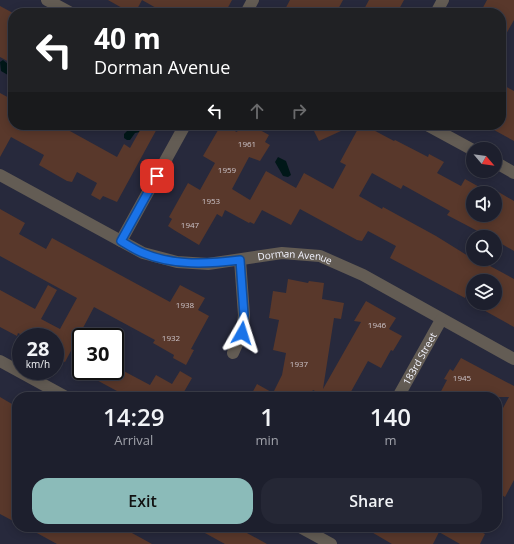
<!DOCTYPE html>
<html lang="en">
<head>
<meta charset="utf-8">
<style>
	body { margin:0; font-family:"Open Sans",sans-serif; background:#252735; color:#f1f3f6; height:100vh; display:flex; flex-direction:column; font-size:15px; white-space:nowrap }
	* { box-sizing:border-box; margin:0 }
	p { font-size:13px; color:#a0a2aa }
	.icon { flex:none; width:22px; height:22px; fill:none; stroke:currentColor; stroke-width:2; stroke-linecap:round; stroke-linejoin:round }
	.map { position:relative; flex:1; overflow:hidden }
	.sheet { position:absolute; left:12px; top:392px; width:490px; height:140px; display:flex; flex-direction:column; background:#1d1f2d; border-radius:16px; box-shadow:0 2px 10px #0003,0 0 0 1px #3b3d49 }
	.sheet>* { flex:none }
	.banner { position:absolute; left:8px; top:8px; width:498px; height:122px; border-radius:16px; box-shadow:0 2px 10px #0003,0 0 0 1px #3b3d49; background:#202124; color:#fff; overflow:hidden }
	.needle { width:26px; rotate:119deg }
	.controls { position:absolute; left:466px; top:142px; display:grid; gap:8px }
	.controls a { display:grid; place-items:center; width:36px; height:36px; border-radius:50%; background:#1d1f2d; box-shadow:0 2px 10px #0003,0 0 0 1px #3b3d49; font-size:20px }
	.speed { position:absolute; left:12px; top:328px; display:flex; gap:8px; font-size:20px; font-weight:700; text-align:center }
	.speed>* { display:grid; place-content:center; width:52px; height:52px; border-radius:50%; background:#1d1f2d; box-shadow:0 2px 10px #0003,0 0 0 1px #3b3d49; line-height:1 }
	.speed small { font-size:10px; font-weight:400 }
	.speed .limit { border:2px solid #111; border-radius:6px; background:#fff; color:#111 }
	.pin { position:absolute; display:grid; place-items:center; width:34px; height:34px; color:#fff; margin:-17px; border-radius:8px; box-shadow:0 2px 6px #0006 }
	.me { position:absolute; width:44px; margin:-22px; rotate:6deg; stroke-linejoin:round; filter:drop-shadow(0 0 3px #0008) }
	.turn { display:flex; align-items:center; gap:14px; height:84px; padding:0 20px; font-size:18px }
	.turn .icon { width:52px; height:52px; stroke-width:2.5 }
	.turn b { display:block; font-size:28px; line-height:34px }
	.lanes { display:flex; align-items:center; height:38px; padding:0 20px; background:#0003; justify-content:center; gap:20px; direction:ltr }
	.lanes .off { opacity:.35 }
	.eta { display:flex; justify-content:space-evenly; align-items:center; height:68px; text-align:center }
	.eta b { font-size:24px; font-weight:600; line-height:28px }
	.button { display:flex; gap:8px; margin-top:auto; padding:8px 20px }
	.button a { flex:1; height:46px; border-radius:16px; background:#8bbbb9; color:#111; font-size:16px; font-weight:600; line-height:46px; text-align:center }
	.button a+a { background:#252735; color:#f1f3f6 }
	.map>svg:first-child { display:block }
</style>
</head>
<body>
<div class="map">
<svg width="514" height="544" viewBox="0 0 514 544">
	<rect width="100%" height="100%" fill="#27293c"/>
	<path fill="#001718" d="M3 60 13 68V78L1 71 0 62Z
		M133 125H141L143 128 140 132 135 133 130 140H127L124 138V134Z
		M278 157 286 161 291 175 288 177 283 176 275 162Z"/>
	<path fill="#59382b" d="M108 0H232L225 13H165L142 0 135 13H131Z
		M290 0H343L336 13H283Z
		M369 0H404L397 13H362Z
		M487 0H514V20L501 43V13H480Z
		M0 6 13 13V18L8 27 13 30V64L0 57Z
		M501 84 514 91V141L485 125H501Z
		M0 93 13 100V125H59L117 157 124 144 130 148 143 125H159L117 202 103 196 100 200 91 195 97 183 77 172 72 182 67 181 39 165 44 155 11 137 0 157Z
		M221 125 237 132 240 125H251L269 135 265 142 270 145 260 161 249 157 232 189 250 200 266 171 296 188 304 173 333 189 346 165 340 162 360 125H364L394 141 395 140 428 157 429 154 444 162 437 173 461 186 465 179 490 193H473V215H495V190L514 201V251L495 240V237H489L447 215 450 211 403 185 401 189 372 173 359 196 382 209 383 207 436 236 473 259H477L514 279V327L471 303H495V281H473L465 298 390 258 396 246 368 231 362 241 357 240 300 209 291 225 262 210 254 224 250 222 249 223 225 210 222 217 217 214 199 245 174 230 168 226 172 219 169 217 188 183 200 190 215 163 203 156Z
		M311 125H354L319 141Z
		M0 209 25 223 19 234 46 249 52 238 170 302 180 285 205 298 198 310 209 316 191 349 194 350 186 365 173 358 174 355 153 343 155 340 94 307 65 362 55 357V337H26L18 333 17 336 0 327V290L35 309 48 285 57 290 41 319 60 329 77 298 0 256Z
		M288 279 308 283 309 281 324 283 322 299 344 303 341 319 334 318 323 389 361 322 354 321 366 301 396 318 389 329 402 336 393 351 391 350 381 368 368 361 348 397H326L313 390 309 397H250L257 384 273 393 282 375 286 353 273 350 279 320 269 318 273 291 286 293Z
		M461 358 514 386V480L505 497 497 492V419L509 397H438L447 380 444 379 450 369 453 371Z
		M116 367 150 385 156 375 172 384 180 371 192 378 181 397H128L80 371H115Z
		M0 397 17 407V523L0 514Z
		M26 527H121L152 544H57Z
		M194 527H236L267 544H225Z
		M363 527H472L485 534 480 544H460L439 532 433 544H392Z"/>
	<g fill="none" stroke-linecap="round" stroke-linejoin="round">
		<g stroke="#635c54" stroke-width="12">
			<path d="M47 0 71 13"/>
			<path d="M246 13 253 0"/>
			<path d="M436 13 443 0"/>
			<path d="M427 125 473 150"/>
			<path d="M495 162 514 173"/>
			<path id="s1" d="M0 175 143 253 177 262 208 264 282 253 320 256 363 275 514 359"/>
			<path d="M121 241 185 125"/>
			<path d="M233 353 242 333 244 315 240 260"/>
			<path d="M0 361 66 397"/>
			<path id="s2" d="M398 397 441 320"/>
			<path d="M300 527 331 544"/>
		</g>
	</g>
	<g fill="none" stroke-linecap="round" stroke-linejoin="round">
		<g stroke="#114b97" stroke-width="10">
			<path id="route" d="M157 176 121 241C128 245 135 250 143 253 174 266 208 264 240 260L244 315 242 333"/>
		</g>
		<use href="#route" stroke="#1a73e8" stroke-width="7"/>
	</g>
	<g text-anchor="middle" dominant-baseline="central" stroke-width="3" stroke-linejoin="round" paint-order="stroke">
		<g font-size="8" fill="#ccc4c9">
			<text x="247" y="143">1961</text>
			<text x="227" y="169">1959</text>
			<text x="211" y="200">1953</text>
			<text x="190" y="224">1947</text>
			<text x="185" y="304">1938</text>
			<text x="377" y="324">1946</text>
			<text x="171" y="337">1932</text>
			<text x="299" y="363">1937</text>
			<text x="462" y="377">1945</text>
		</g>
		<g font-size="10" fill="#f2f3fe" stroke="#27293c">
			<text stroke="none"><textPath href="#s1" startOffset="317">Dorman Avenue</textPath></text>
			<text stroke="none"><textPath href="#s2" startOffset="44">183rd Street</textPath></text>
		</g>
	</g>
</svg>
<div class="controls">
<a><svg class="needle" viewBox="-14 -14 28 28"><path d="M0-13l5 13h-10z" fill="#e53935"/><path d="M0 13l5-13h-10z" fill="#a0a2aa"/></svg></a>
<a><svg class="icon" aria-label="sound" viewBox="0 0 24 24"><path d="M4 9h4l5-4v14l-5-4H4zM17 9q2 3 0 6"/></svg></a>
<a><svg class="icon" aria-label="search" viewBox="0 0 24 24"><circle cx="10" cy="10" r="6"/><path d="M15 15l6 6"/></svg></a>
<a><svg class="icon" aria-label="layers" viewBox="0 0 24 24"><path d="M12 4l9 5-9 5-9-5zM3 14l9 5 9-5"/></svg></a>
</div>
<div class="speed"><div>28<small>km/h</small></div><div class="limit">30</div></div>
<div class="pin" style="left:157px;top:176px;background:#d93025"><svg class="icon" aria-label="arrive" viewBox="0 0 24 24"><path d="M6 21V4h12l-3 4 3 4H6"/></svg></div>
<svg class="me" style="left:242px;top:333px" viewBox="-20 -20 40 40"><path d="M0-17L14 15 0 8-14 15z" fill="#1a73e8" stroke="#fff" stroke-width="4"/></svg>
<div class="banner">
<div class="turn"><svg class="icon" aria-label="left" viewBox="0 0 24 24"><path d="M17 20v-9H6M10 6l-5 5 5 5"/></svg><div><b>40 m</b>Dorman Avenue</div></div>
<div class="lanes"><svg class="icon" aria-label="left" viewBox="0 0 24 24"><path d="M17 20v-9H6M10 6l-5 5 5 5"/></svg><svg class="icon off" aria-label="ahead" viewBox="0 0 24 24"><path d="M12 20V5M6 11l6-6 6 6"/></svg><svg class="icon off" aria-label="right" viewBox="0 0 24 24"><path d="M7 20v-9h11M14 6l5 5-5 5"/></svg></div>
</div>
<section class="sheet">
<div class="eta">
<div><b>14:29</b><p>Arrival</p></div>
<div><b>1</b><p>min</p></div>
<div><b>140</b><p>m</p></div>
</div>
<div class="button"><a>Exit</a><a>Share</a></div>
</section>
</div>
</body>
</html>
